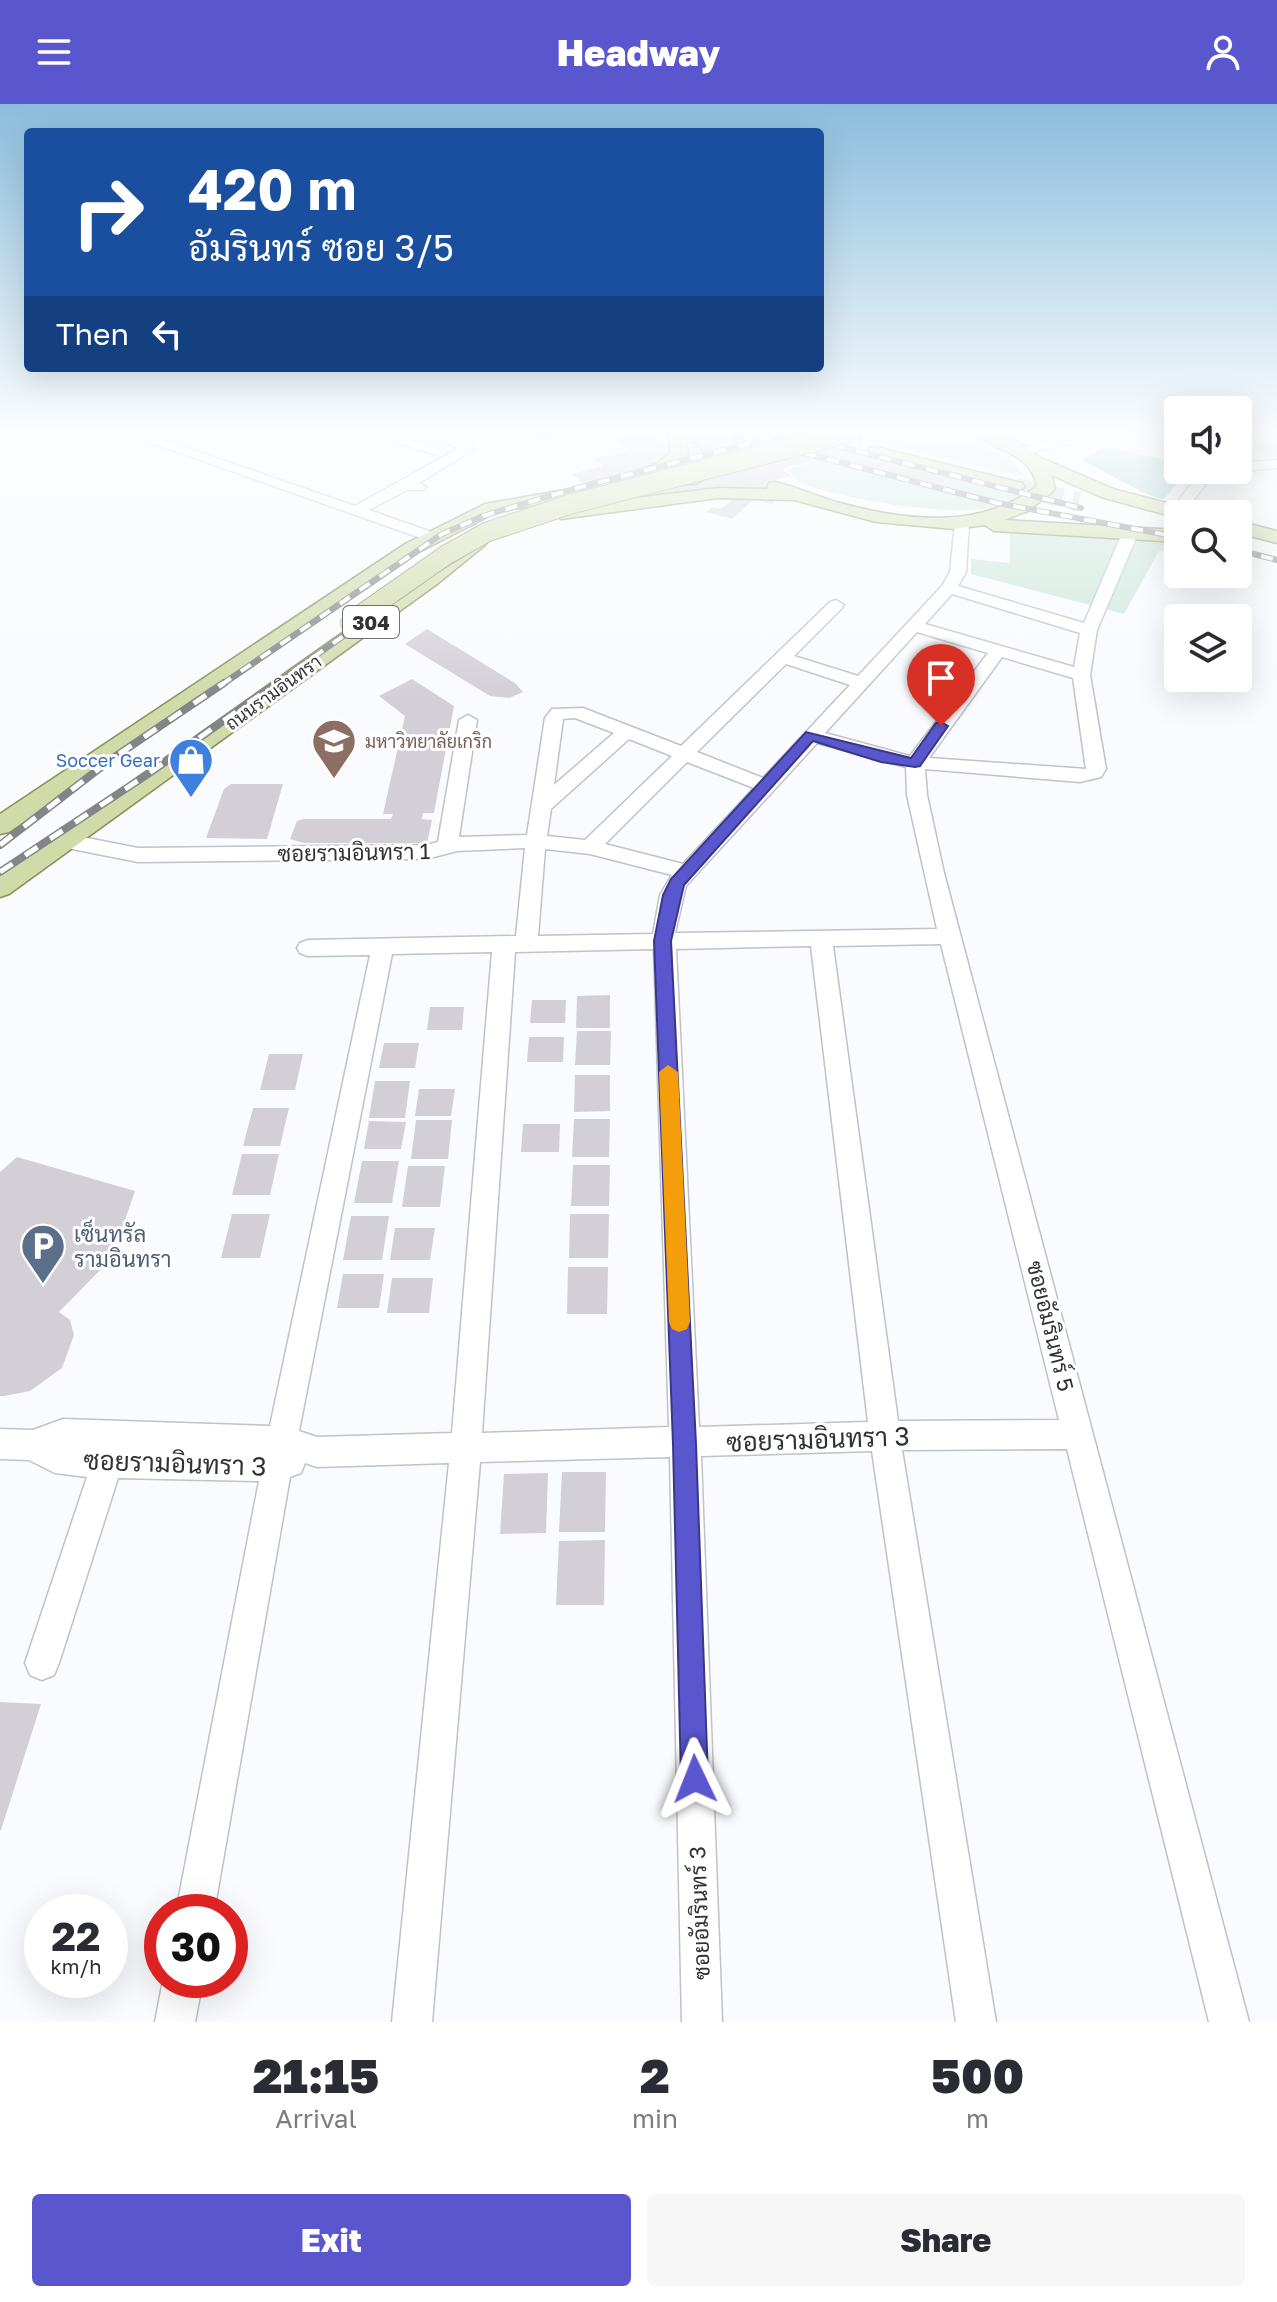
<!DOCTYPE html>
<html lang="en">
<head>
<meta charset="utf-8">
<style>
	body { margin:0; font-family:"Golos Text",Sarabun,sans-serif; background:#f7f7f7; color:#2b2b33; height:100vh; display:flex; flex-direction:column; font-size:30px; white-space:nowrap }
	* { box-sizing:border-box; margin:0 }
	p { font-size:26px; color:#7c7c81 }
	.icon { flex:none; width:44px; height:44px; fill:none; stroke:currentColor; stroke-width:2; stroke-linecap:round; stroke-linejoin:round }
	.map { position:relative; height:1918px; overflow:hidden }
	.side { display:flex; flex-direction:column; background:#fff; flex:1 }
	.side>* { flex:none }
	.banner { position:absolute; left:24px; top:24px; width:800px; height:244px; border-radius:8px; box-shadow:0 8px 32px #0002; background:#1a4fa0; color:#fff; overflow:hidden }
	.fabs { position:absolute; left:1164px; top:292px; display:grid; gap:16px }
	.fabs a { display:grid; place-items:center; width:88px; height:88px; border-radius:8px; background:#fff; box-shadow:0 8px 32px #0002; font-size:40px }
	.speed { position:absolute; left:24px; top:1790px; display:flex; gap:16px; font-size:40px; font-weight:700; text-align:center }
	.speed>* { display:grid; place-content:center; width:104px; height:104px; border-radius:50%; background:#fff; box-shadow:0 8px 32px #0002; line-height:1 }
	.speed small { font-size:20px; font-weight:400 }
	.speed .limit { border:12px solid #d22; background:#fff; color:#111 }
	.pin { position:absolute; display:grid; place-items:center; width:68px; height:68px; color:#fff; margin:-82px -34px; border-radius:50% 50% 50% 0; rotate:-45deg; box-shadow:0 0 8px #0007 }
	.pin .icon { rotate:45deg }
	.me { position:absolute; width:88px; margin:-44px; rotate:358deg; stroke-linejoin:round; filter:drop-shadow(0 0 6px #0008) }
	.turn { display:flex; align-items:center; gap:28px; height:168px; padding:0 32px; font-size:36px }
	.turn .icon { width:104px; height:104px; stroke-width:2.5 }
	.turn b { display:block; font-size:56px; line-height:68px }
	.then { display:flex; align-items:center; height:76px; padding:0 32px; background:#0003; gap:16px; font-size:30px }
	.eta { display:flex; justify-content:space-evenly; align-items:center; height:136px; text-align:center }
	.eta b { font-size:48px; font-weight:800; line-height:56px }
	.cta { display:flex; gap:16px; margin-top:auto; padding:16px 32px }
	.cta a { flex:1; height:92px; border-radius:8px; background:#5a56ce; color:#fff; font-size:32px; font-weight:800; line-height:92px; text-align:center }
	.cta a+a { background:#f7f7f7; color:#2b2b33 }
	header { display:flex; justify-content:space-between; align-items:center; height:104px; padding:0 32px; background:#5a56ce; color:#fff; font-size:36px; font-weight:800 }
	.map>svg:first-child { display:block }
</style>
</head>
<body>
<header><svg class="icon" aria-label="menu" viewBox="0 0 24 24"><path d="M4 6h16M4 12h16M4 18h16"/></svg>Headway<svg class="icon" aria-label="person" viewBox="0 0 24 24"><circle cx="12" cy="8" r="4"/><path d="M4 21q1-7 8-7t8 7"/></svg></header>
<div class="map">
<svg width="1277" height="1918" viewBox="0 0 1277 1918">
	<rect width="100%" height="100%" fill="#f9fbfe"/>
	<path fill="#cce6d9" d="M911 328H957L1010 355 1025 373 885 339Z
		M1242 328H1277V353L1266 354Z
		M852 344 1022 388C1006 427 839 394 806 381 797 378 794 371 787 366Z
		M1010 429 1127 431 1178 440V446L1159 447 1124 510 971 470V455L1010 459Z"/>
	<path fill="#9dcbcb" d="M1105 343 1178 358V366H1189L1163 396 1144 389 1082 356Z"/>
	<path fill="#d3cfd7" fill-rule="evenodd" d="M529 328H559L545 337 524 331Z
		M645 328H649L674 347 732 333 718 328H784L952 369 937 385 818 355 782 365 791 372 770 377 784 388 783 390 772 400 753 396 732 415 707 408 712 403 721 405 737 392 724 382 709 386 706 392 661 404 625 375 588 384 572 370 603 362 594 355 628 347 614 335ZM763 341 789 348 636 373Z
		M427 525 515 579 523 588 509 594 490 592 405 540Z
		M412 575 454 602 434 709H423L422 715 432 716 427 739H304L290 735 297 717 303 715H391L393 710H383L405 612 379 592Z
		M231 680H283L267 735 206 734 224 685Z
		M610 891V924H576L577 892Z
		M532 896H566L565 919H530Z
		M430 903H464L462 926H427Z
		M577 927H611L610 961H575Z
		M529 933H564L563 958H527Z
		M384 939H419L415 964H379Z
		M269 950H303L295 986H260Z
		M575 971H610V1007L574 1008Z
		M375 977H410L405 1014H369Z
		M419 985H455L451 1012H415Z
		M253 1004H289L280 1042H243Z
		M574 1015H610L609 1053H572Z
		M416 1016H452L448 1055H411Z
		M369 1017 406 1018 401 1045H364Z
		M523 1020H560L559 1048H521Z
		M242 1050H279L270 1091H232Z
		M17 1053 135 1087 112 1154 59 1208 70 1216 74 1231 62 1264 30 1287 4 1292H0V1068Z
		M362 1057H399L392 1099H354Z
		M573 1061H610L609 1102H571Z
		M408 1062H445L440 1103H402Z
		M232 1110H270L260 1154H221Z
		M570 1110H609L608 1154H569Z
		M351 1112H389L382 1156H343Z
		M395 1124H435L430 1156H390Z
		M568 1163H608L607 1210H567Z
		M343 1170H384L379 1204H337Z
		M392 1174H433L429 1209H387Z
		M562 1368H606L605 1428H559Z
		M548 1369 546 1429 500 1430 504 1370Z
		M605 1436 604 1501H556L559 1437Z
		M0 1598 41 1600 1 1726H0Z"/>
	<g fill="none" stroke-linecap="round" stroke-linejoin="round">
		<path stroke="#d1d3d6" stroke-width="19" stroke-dasharray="19 10" stroke-linecap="butt" d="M814 333 876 348
			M1016 383 1079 398"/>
		<g stroke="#bec2ca" stroke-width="3">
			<path id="minor" d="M121 328H141L355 402 459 344 415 328C434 328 462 329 475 345L419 379 426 383 424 386H407L369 406 437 430V436L432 438Z
				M365 328H386L447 348 440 352Z
				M1074 328H1091L1073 339 1020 351 1013 347Z
				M1277 356V364L1238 367 1233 366H1238V359Z
				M1221 366 1211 373 1183 410 1172 411 1170 408 1201 367Z
				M962 415 969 419 966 468 958 482 1084 519 1123 427 1131 422 1139 427 1097 526 1090 571 1106 665 1101 673 1080 678 925 665 927 691 944 769 1249 1918H1209L1067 1345 902 1346 996 1918H956L872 1347 701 1352 722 1918H682L670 1353 480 1358 432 1918H392L449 1359 317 1363 305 1359 301 1369 290 1373 214 1808H176L259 1377 118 1374 59 1559 54 1571 42 1576 30 1571 25 1559 87 1373 55 1369 29 1356 0 1355V1325L33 1326 63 1315 270 1322 370 851 308 852 300 849 297 844 300 839 308 836 516 832 525 744 457 747 426 755 138 758 67 744 57 737 67 730 138 744 426 741 438 738 459 616 468 611 477 616 459 733 527 731 545 614 552 605 583 604 681 642 830 498 836 496 844 501 842 504 794 552 858 572 942 482 950 468 955 419ZM952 490 1080 529 1074 563 925 520ZM917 528 988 549 910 652 825 629ZM1002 553 1073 574 1086 665 929 654ZM786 560 850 581 763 674 697 648ZM575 614 614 629 554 681 563 615ZM629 635 672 652 585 736 547 732 551 705ZM817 639 906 663 907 691 937 825 675 829 686 782ZM687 658 754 684 683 760 605 740ZM545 745 590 750 672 771 660 791 653 830 538 832ZM941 840 1059 1316 898 1317 833 842ZM811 842 868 1318 699 1323 676 845ZM654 845 669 1323 482 1329 515 848ZM492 848 452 1329 317 1333 299 1327 392 850Z
				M163 1876H203L195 1918H155Z"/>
		</g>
		<g stroke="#84905a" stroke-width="3">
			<path id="major" d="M668 328H701L717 339 721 328H737L730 348 743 359 734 364 725 361 696 380H684L681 376 684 372 710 356 712 351 685 332 688 350C676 365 630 391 612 387L609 383 612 379 659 358 670 349Z
				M786 328H814L822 333 814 338 788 332Z
				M972 328H995L1018 338 1039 353 1113 385 1193 406 1195 410H1178V414L1101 393 1051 371 1055 384 1052 388 1028 407 1004 416 1178 426V438L994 427 985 421 954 425 876 418 794 396 718 394 561 415 552 409 561 403 718 384 767 385 769 379 775 378C797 383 818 393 840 399 906 417 981 426 1037 382 1029 346 994 349 972 328Z
				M876 343 1022 379 1025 383 1016 388 870 352 867 348 870 344Z
				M587 382 596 387 593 391 497 408 419 448 9 728 0 730V710L405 440 485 400Z
				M1238 417 1277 427V439L1238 429Z
				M478 431 485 433 488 437 485 441 437 480 9 790 0 793V771L423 472 471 433Z"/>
		</g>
		<use href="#minor" fill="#fff" fill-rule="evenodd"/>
		<use href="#major" fill="#d0dba8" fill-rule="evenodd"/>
		<g stroke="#838588" stroke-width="6">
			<path id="rail-far1" d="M721 328 753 336
				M833 341 1081 404
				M804 349 997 399 1178 433
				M1238 446 1277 456
				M221 581 442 430 483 412 573 385 793 328
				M274 581 434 468 486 436 559 410 877 328"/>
		</g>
		<g stroke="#838588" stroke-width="8">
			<path id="rail" d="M0 741 113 654 224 579
				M0 768 148 670 277 579"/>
		</g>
		<use href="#rail-far1" stroke="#fff" stroke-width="4" stroke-dasharray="12" stroke-linecap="butt"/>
		<use href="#rail" stroke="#fff" stroke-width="5" stroke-dasharray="15" stroke-linecap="butt"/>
		<g stroke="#84905a" stroke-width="21" stroke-linecap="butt">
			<path id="major-bridge" d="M349 519 446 451 487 428 571 400 852 328"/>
		</g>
		<use href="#major-bridge" stroke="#d0dba8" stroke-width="19"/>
	</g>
	<linearGradient id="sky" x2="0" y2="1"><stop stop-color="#8abddc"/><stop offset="0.55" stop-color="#fcfdff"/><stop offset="1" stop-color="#fcfdff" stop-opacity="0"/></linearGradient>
	<rect width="1277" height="596" fill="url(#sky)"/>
	<path fill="#5a56ce" stroke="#3a3886" stroke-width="2" d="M941 618 948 622 920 662 915 663 881 658 813 637 684 781 671 837 696 1340 708 1675 704 1684 695 1688 685 1684 681 1675 673 1340 654 837 663 791 671 775 806 628 911 654 936 619Z"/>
	<path fill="#f59e0b" d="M668 961 678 968 690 1218 687 1225 679 1228 672 1225 669 1218 659 968Z"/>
	<defs>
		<g id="university-pin" transform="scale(2.3)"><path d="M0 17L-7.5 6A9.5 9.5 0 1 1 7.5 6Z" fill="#8d6e63" stroke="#fff"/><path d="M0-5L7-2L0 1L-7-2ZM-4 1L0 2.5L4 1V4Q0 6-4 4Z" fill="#fff"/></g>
		<g id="shop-pin" transform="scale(2.3)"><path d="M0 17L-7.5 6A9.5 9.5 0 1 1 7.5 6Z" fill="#3f7fe0" stroke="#fff"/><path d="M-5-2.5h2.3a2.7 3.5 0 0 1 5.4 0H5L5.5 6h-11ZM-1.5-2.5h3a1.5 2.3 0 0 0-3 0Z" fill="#fff"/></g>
		<g id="parking-pin" transform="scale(2.3)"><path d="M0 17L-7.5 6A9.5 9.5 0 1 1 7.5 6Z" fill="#5c6f8a" stroke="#fff"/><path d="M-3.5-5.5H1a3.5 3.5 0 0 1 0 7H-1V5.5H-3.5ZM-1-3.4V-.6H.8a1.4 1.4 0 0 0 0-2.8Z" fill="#fff"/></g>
	</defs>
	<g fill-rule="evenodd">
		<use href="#university-pin" x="334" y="637"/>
		<use href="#shop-pin" x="191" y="656"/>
		<use href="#parking-pin" x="43" y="1142"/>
	</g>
	<g text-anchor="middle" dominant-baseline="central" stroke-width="6" stroke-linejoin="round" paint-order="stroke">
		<g font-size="18" fill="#313235" stroke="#fff">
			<text transform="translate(273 588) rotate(-36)">ถนนรามอินทรา</text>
		</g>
		<g font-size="18" fill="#785e54" stroke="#fff" text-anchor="start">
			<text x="365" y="637">มหาวิทยาลัยเกริก</text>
		</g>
		<g font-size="18" fill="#366cbe" stroke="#fff" text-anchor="end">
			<text x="160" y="656">Soccer Gear</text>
		</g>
		<rect fill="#fff" stroke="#6f7072" stroke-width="2" x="343" y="502" width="56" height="32" rx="6"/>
		<g font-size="20" font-weight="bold" fill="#313235">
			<text x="371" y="518">304</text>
		</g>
		<g font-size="22" fill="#313235" stroke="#fff">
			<text transform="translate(354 748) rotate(-1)">ซอยรามอินทรา 1</text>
			<text transform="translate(1051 1222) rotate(76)">ซอยอัมรินทร์ 5</text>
			<text transform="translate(699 1809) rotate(-92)">ซอยอัมรินทร์ 3</text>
		</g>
		<g font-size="22" fill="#4e5e75" stroke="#fff" text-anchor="start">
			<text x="74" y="1129">เซ็นทรัล<tspan x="74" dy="25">รามอินทรา</tspan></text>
		</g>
		<g font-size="26" fill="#313235" stroke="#fff">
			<text transform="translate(818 1335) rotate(-2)">ซอยรามอินทรา 3</text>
			<text transform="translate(175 1359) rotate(2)">ซอยรามอินทรา 3</text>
		</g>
	</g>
</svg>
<div class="fabs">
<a><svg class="icon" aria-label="sound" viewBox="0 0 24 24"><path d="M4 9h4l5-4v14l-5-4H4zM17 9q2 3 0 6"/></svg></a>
<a><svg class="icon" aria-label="search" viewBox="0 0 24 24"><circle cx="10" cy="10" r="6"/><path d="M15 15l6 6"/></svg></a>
<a><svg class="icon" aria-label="layers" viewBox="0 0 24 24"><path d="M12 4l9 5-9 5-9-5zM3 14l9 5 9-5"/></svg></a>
</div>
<div class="speed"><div>22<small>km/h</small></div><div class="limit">30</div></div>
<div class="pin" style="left:941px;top:622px;background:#d93025"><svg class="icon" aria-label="arrive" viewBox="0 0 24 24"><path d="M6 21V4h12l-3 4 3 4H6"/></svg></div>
<svg class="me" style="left:695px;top:1675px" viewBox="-20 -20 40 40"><path d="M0-17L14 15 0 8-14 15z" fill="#5a56ce" stroke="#fff" stroke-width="4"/></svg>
<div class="banner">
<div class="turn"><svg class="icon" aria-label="right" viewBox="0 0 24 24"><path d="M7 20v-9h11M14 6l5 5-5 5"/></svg><div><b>420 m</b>อัมรินทร์ ซอย 3/5</div></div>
<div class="then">Then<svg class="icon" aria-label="left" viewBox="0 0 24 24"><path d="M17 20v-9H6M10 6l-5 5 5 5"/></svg></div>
</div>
</div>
<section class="side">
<div class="eta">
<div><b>21:15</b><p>Arrival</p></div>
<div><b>2</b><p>min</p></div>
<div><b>500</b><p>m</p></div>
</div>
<div class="cta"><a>Exit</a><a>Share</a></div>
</section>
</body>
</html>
